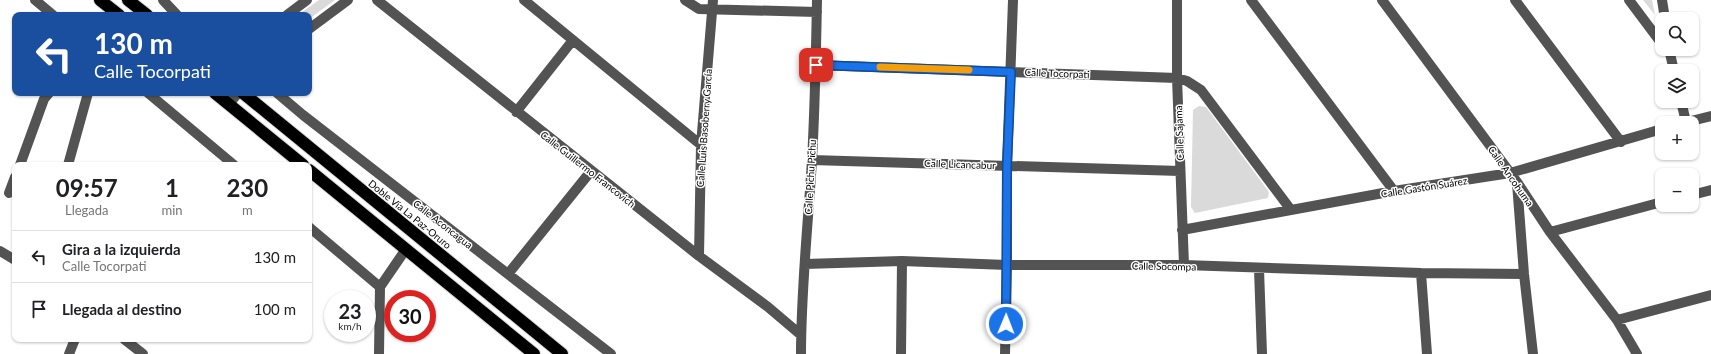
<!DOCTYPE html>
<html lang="es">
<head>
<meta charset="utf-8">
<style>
	body { margin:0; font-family:Lato,sans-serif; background:#f6f6f6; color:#202124; height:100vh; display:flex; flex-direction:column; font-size:15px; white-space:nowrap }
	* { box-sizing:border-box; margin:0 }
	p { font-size:13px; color:#757577 }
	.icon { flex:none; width:22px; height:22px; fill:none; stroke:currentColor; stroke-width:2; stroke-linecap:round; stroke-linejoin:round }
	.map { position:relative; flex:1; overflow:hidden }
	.panel { position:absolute; left:12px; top:162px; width:300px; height:180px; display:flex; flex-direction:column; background:#fff; border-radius:8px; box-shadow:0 1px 3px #0004 }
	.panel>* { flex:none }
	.guide { position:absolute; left:12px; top:12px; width:300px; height:84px; border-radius:8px; box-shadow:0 1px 3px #0004; background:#1a4fa0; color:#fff; overflow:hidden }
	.buttons { position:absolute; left:1655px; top:12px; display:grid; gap:8px }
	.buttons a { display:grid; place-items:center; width:44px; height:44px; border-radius:8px; background:#fff; box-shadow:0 1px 3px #0004; font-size:20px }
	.speed { position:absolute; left:324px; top:290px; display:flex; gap:8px; font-size:20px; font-weight:700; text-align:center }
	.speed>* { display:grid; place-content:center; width:52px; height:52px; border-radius:50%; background:#fff; box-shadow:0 1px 3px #0004; line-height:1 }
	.speed small { font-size:10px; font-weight:400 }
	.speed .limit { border:6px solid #d22; background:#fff; color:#111 }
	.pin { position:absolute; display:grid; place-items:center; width:34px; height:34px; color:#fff; margin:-17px; border-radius:8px; box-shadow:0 2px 6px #0006 }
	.me { position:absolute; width:44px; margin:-22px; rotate:1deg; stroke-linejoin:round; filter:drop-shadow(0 0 3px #0008) }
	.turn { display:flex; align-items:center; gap:14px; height:84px; padding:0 16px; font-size:18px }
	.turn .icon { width:52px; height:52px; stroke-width:2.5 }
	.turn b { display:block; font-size:28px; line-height:34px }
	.eta { display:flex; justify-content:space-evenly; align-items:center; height:68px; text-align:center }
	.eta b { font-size:24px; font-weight:700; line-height:28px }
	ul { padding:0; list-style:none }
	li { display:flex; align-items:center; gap:12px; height:52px; padding:0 16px; border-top:1px solid #e0e0e0 }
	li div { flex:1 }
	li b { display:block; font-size:15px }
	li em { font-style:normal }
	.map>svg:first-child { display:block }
</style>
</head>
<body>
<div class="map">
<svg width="1711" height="354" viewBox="0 0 1711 354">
	<rect width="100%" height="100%" fill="#fff"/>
	<path fill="#dadada" d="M319 0H335L309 19V15H298Z
		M1643 0H1652L1655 15Z
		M1199 106 1206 107 1269 192 1268 198 1195 213 1191 207 1193 110Z"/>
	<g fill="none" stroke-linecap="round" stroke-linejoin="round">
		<g stroke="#dbdbdb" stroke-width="14">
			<path id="highway" d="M100 0 119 15
				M128 0 147 15
				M215 93 303 165
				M243 93 562 354
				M309 170 534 354"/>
		</g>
		<path stroke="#535353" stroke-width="10" d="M35 0 53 15
			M163 0 177 15
			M377 0 699 256 768 307 801 335
			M524 0 701 145
			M685 0 699 9 817 12
			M1177 0V78L1184 265
			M1251 0 1394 191
			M1382 0 1517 182 1550 232 1617 320 1637 354
			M1515 0 1621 142
			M1629 0 1662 44
			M1662 0 1665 19
			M287 15 307 0
			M309 29 348 0
			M1669 49 1674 71
			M816 65 1177 78 1187 81 1201 90 1291 210
			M148 93 234 165
			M277 93 303 115 611 354
			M1681 101 1686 122
			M229 104 238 93
			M516 112 573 40
			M1683 123 1711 116
			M812 160 1180 171
			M20 165 44 99 49 93
			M68 165 88 93
			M1517 183 1524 274 1533 354
			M9 193 15 177
			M1692 195 1711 190
			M309 227 380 287
			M1182 230 1394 191 1510 173 1662 129
			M1550 232 1662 202
			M0 251 15 260
			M699 256 701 145 713 0
			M805 264 902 261 1007 265H1184L1421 273 1524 274
			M1259 269 1262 354
			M1421 273 1427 354
			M508 274 591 171
			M1617 320 1711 295
			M124 339 143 354
			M69 354 75 339
			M379 354 380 287 406 249
			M801 354C801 289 808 225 812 160 815 107 816 54 817 0
			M901 354 902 261
			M1005 354 1007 265V165L1013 0"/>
		<use href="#highway" stroke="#000" stroke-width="12"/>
	</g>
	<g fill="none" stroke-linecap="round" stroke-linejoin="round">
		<g stroke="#114b97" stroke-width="10">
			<path id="route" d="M816 65 1011 72 1007 165 1006 324"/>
		</g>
		<use href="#route" stroke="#1a73e8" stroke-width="7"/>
		<path stroke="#f59e0b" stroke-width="7" d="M880 67 969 70"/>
	</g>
	<g text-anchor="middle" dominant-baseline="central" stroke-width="3" stroke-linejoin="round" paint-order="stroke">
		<g font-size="10" fill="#000" stroke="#fff">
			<text transform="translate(1057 73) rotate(2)">Calle Tocorpati</text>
			<text transform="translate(704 128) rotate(-86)">Calle Luis Basoberry García</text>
			<text transform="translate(1179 133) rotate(-92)">Calle Sajama</text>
			<text transform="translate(960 164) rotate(2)">Calle Licancabur</text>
			<text transform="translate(588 169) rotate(38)">Calle Guillermo Francovich</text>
			<text transform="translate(1511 176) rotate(55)">Calle Ancohuma</text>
			<text transform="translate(810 177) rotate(-87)">Calle Pichu Pichu</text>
			<text transform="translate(1424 187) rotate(-9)">Calle Gastón Suárez</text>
			<text transform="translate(410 214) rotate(39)">Doble Vía La Paz-Oruro</text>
			<text transform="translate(443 224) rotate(38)">Calle Aconcagua</text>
			<text transform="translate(1164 266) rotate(1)">Calle Socompa</text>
		</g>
	</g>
</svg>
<div class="buttons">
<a><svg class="icon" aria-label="search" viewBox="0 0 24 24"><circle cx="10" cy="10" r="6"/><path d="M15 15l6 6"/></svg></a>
<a><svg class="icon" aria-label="layers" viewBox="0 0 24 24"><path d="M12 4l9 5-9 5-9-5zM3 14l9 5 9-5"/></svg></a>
<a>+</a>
<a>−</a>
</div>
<div class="speed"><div>23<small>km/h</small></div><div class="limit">30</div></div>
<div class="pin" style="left:816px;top:65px;background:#d93025"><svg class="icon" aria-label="arrive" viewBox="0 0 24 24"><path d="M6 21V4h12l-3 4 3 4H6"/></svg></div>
<svg class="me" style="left:1006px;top:324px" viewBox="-20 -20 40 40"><circle r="17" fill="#1a73e8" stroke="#fff" stroke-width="3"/><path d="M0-11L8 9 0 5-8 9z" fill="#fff"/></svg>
<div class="guide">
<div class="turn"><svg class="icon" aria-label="left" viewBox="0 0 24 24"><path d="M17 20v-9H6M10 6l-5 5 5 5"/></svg><div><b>130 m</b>Calle Tocorpati</div></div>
</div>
<section class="panel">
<div class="eta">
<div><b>09:57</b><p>Llegada</p></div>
<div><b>1</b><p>min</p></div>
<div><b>230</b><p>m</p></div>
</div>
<ul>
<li><svg class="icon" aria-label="left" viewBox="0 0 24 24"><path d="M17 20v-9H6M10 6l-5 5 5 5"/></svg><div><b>Gira a la izquierda</b><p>Calle Tocorpati</p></div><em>130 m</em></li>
<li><svg class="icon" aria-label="arrive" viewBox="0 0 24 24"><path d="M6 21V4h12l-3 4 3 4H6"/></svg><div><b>Llegada al destino</b></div><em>100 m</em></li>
</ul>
</section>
</div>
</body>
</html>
